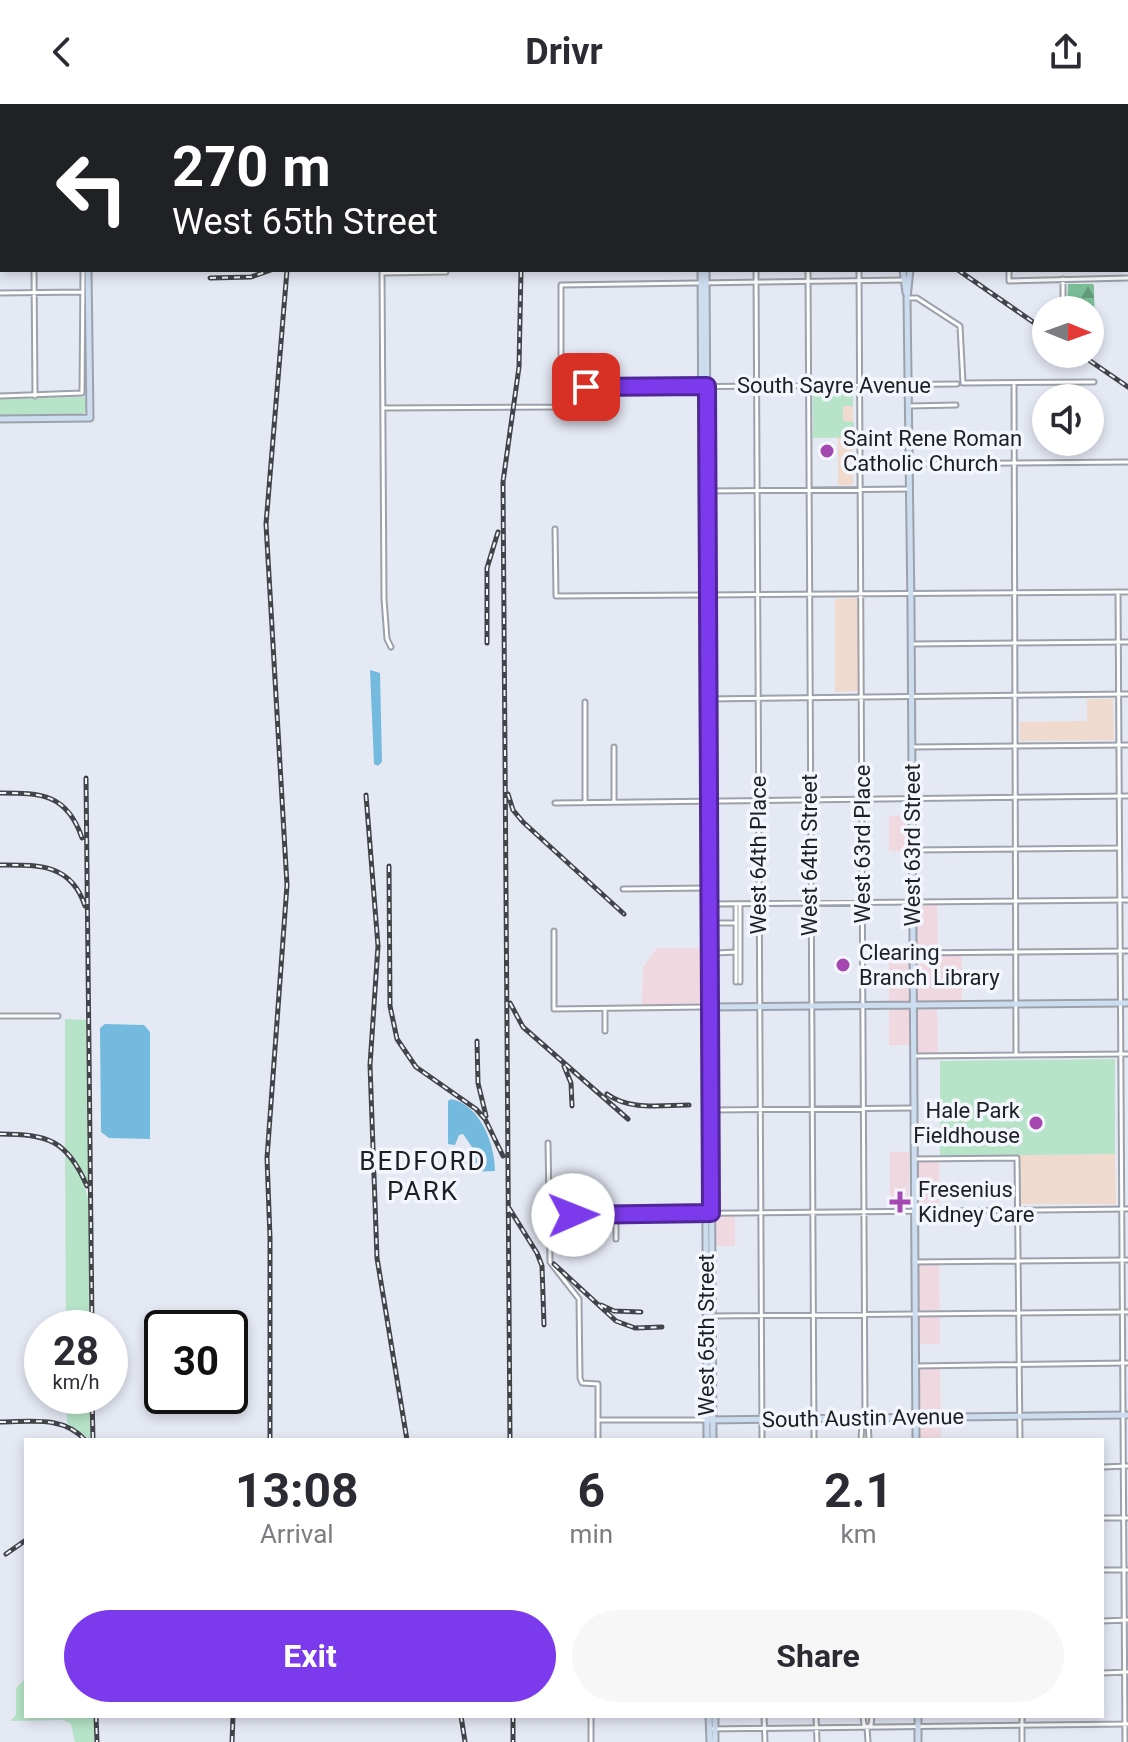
<!DOCTYPE html>
<html lang="en">
<head>
<meta charset="utf-8">
<style>
	body { margin:0; font-family:Roboto,sans-serif; background:#f7f7f7; color:#2b2b33; height:100vh; display:flex; flex-direction:column; font-size:30px; white-space:nowrap }
	* { box-sizing:border-box; margin:0 }
	p { font-size:26px; color:#7c7c81 }
	.icon { flex:none; width:44px; height:44px; fill:none; stroke:currentColor; stroke-width:2; stroke-linecap:round; stroke-linejoin:round }
	.map { position:relative; flex:1; overflow:hidden }
	.details { position:absolute; left:24px; top:1334px; width:1080px; height:280px; display:flex; flex-direction:column; background:#fff; border-radius:0px; box-shadow:0 4px 12px #0003 }
	.details>* { flex:none }
	.top-card { position:absolute; left:0px; top:0px; width:1128px; height:168px; box-shadow:0 4px 12px #0003; background:#202124; color:#fff; overflow:hidden }
	.needle { width:52px; rotate:91deg }
	.buttons { position:absolute; left:1032px; top:192px; display:grid; gap:16px }
	.buttons a { display:grid; place-items:center; width:72px; height:72px; border-radius:50%; background:#fff; box-shadow:0 4px 12px #0003; font-size:40px }
	.speed { position:absolute; left:24px; top:1206px; display:flex; gap:16px; font-size:40px; font-weight:700; text-align:center }
	.speed>* { display:grid; place-content:center; width:104px; height:104px; border-radius:50%; background:#fff; box-shadow:0 4px 12px #0003; line-height:1 }
	.speed small { font-size:20px; font-weight:400 }
	.speed .limit { border:4px solid #111; border-radius:12px; background:#fff; color:#111 }
	.pin { position:absolute; display:grid; place-items:center; width:68px; height:68px; color:#fff; margin:-34px; border-radius:16px; box-shadow:0 4px 12px #0006 }
	.me { position:absolute; width:88px; margin:-44px; rotate:89deg; stroke-linejoin:round; filter:drop-shadow(0 0 6px #0008) }
	.turn { display:flex; align-items:center; gap:28px; height:168px; padding:0 40px; font-size:36px }
	.turn .icon { width:104px; height:104px; stroke-width:2.5 }
	.turn b { display:block; font-size:56px; line-height:68px }
	.eta { display:flex; justify-content:space-evenly; align-items:center; height:136px; text-align:center }
	.eta b { font-size:48px; font-weight:700; line-height:56px }
	.cta { display:flex; gap:16px; margin-top:auto; padding:16px 40px }
	.cta a { flex:1; height:92px; border-radius:48px; background:#7c3aed; color:#fff; font-size:32px; font-weight:700; line-height:92px; text-align:center }
	.cta a+a { background:#f7f7f7; color:#2b2b33 }
	header { display:flex; justify-content:space-between; align-items:center; height:104px; padding:0 40px; background:#fff; font-size:36px; font-weight:700 }
	.map>svg:first-child { display:block }
</style>
</head>
<body>
<header><svg class="icon" aria-label="back" viewBox="0 0 24 24"><path d="M15 5l-7 7 7 7"/></svg>Drivr<svg class="icon" aria-label="share" viewBox="0 0 24 24"><path d="M12 15V3M7 8l5-5 5 5M5 13v7h14v-7"/></svg></header>
<div class="map">
<svg width="1128" height="1638" viewBox="0 0 1128 1638">
	<defs>
		<pattern id="forest-firs" width="22" height="20" patternUnits="userSpaceOnUse" patternTransform="scale(2)"><rect width="22" height="20" fill="#7bbe98"/><path d="M5 1l3.5 6h-7zM16 11l3.5 6h-7z" fill="#649a7c"/></pattern>
	</defs>
	<rect width="100%" height="100%" fill="#e5e9f4"/>
	<path fill="#f0d8e1" d="M909 711V747H889V712Z
		M937 798 938 850H962V900L937 901 938 951H917L915 799Z
		M657 844H702L701 900 642 902 643 863Z
		M889 854H909V941H889Z
		M890 1048H909V1106H890Z
		M917 1056H939V1106H917Z
		M712 1111H735V1142H713Z
		M917 1159H939L940 1240H918Z
		M919 1262H940L941 1336H920Z"/>
	<path fill="#f0dace" d="M853 286V381H838V334H813V287Z
		M859 494V587L835 588V495Z
		M1087 595H1113L1114 636 1020 637V618L1087 617Z
		M1115 1050 1116 1100H1020V1051Z"/>
	<path fill="#b7e4c9" d="M853 286V302H843V317L854 318V333L813 334V287Z
		M0 293H88V305L82 311H0Z
		M65 915 86 916 88 1081 65 1043Z
		M1115 955V1050L940 1052V957Z
		M65 1047 81 1072 88 1094 90 1224H66Z
		M67 1292H90L91 1336 67 1319Z
		M26 1574V1612H94V1638H75L71 1620 64 1616 10 1617 16 1611V1584Z"/>
	<path fill="url(#forest-firs)" d="M1093 180 1094 182 1095 240 1090 239V206H1067L1068 180Z"/>
	<path fill="#73bade" d="M370 566 380 569 382 658 378 662 374 660Z
		M105 920 144 921 150 928V1035L109 1034 101 1028 100 924Z
		M451 995C481 1001 495 1041 495 1067L462 1068V1051L470 1050 474 1046 463 1030 459 1031 455 1041 448 1040V997Z"/>
	<g fill="none" stroke-linecap="round" stroke-linejoin="round">
		<g stroke="#9da1ab" stroke-width="7">
			<path id="street" d="M260 0H271
				M595 0V2
				M849 0V2
				M956 0V2
				M1008 0V2
				M1059 0V2
				M1110 0 1111 2
				M331 2 332 0
				M34 166 35 292
				M382 166 384 495 387 535 391 543
				M756 166 762 1336
				M808 166 814 1336
				M859 166 865 1314 862 1318 861 1336
				M1009 166V177L1128 174
				M382 169 446 168
				M1063 175V206
				M905 176 561 181V284L957 280
				M0 189 83 188
				M908 194H917L960 222 963 279 1094 278
				M1014 279 1016 951
				M0 292 82 289 83 166
				M909 302 956 301
				M383 304 560 303 567 297V284
				M909 360 1128 358
				M706 387 910 385
				M555 425 556 492 701 491
				M1118 488 1125 1638
				M708 491 1128 488
				M912 540 1128 538
				M708 595 1128 590
				M585 598V699
				M614 643V698
				M912 643 1128 641
				M555 699 1128 692
				M914 746 1118 744
				M623 785 706 784
				M712 800 1128 796
				M736 800V878
				M740 800V878
				M715 819H736
				M554 827V905L704 903
				M716 849 736 848
				M912 849 1128 847
				M0 912H58
				M605 927V905
				M916 952 1128 950
				M713 1006 913 1004
				M548 1039 550 1158 579 1195 580 1274 582 1279 598 1280V1336
				M914 1055 1017 1054 1020 1336
				M548 1111 1128 1105
				M616 1111V1135
				M914 1158 1128 1156
				M712 1212 1128 1208
				M915 1262 1128 1259
				M599 1316H707
				M868 1316 869 1336
				M1102 1363 1128 1362
				M1102 1414H1128
				M1102 1466H1128
				M1102 1517 1128 1516
				M1102 1569 1128 1568
				M764 1612 765 1638
				M816 1612 817 1638
				M863 1612 864 1621 867 1623 868 1638
				M1022 1612V1638
				M591 1613V1638
				M867 1623 871 1621 872 1612
				M710 1625 1128 1620"/>
		</g>
		<g stroke="#9da1ab" stroke-width="9">
			<path id="secondary" d="M81 0V2
				M901 0V2
				M908 0V2
				M730 2 731 0
				M737 2 738 0
				M701 166 707 1336
				M706 166 713 1336
				M903 166 906 189
				M910 166 907 194 911 505 916 1336
				M0 315 90 314 88 166
				M710 903 1128 899
				M709 1316 1128 1311
				M709 1612 710 1638
				M715 1612V1638
				M918 1612V1638"/>
		</g>
		<g stroke="#c9c9ca" stroke-width="10">
			<path id="primary" d="M747 0 750 2
				M781 0 782 2
				M916 0 919 2
				M308 2 310 0
				M316 2 318 0
				M725 2V0
				M1126 69H1128
				M0 82H2
				M0 88H2"/>
		</g>
		<use href="#street" stroke="#fff" stroke-width="3"/>
		<use href="#secondary" stroke="#cdddf0" stroke-width="5"/>
		<use href="#primary" stroke="#9abbe2" stroke-width="6"/>
		<g stroke="#424449" stroke-width="5">
			<path id="rail" d="M516 0 517 2
				M645 0V2
				M706 0 709 2
				M389 2 391 0
				M406 2 409 0
				M441 2 444 0
				M958 166 1046 227
				M210 174 251 173 271 166
				M1080 250 1128 283
				M487 539V464L498 428
				M86 674 92 1224
				M0 689C42 689 67 690 82 734
				M508 690 513 706 523 718 624 810
				M366 691 378 842 370 961 377 1154 407 1336
				M0 761C38 761 71 759 85 802
				M389 762 390 902 397 935 416 963 476 1005 485 1015 503 1052
				M510 899 523 923 628 1015
				M477 937 478 979 486 1012
				M564 962 571 979 572 1002
				M607 990C630 1007 662 1001 689 1001
				M0 1030C48 1030 67 1036 87 1082
				M509 1104 537 1149 542 1162 544 1221
				M554 1160 616 1217 635 1224 662 1223
				M601 1201 614 1207 641 1208
				M92 1292 93 1336
				M0 1318C30 1318 63 1311 85 1336
				M270 1336V1134L267 1054 287 781 266 420 287 166
				M510 1336 503 378 519 263 521 166
				M6 1450 26 1436
				M96 1612 97 1638
				M461 1612 465 1638
				M513 1612V1638
				M232 1638 233 1612"/>
		</g>
		<use href="#rail" stroke="#f4f6fd" stroke-width="2" stroke-dasharray="6" stroke-linecap="butt"/>
	</g>
	<g fill="none" stroke-linecap="round" stroke-linejoin="round">
		<g stroke="#51269a" stroke-width="20">
			<path id="route" d="M573 1111 711 1109 707 282 586 283"/>
		</g>
		<use href="#route" stroke="#7c3aed" stroke-width="14"/>
	</g>
	<g fill="#a548b2" stroke="#f4f6fd" stroke-width="3">
		<circle cx="827" cy="347" r="8"/>
		<circle cx="843" cy="861" r="8"/>
		<circle cx="1036" cy="1019" r="8"/>
		<path d="M896 1086h8v8h8v8h-8v8h-8v-8h-8v-8h8z"/>
	</g>
	<g text-anchor="middle" dominant-baseline="central" stroke-width="7" stroke-linejoin="round" paint-order="stroke">
		<g font-size="22" fill="#1e1f23" stroke="#f4f6fd">
			<text x="834" y="281">South Sayre Avenue</text>
			<text transform="translate(862 740) rotate(-90)">West 63rd Place</text>
			<text transform="translate(912 741) rotate(-90)">West 63rd Street</text>
			<text transform="translate(758 751) rotate(-90)">West 64th Place</text>
			<text transform="translate(809 751) rotate(-90)">West 64th Street</text>
			<text transform="translate(706 1231) rotate(-90)">West 65th Street</text>
			<text transform="translate(863 1314) rotate(-1)">South Austin Avenue</text>
		</g>
		<g font-size="22" fill="#1e1f23" stroke="#f4f6fd" text-anchor="start">
			<text x="843" y="334">Saint Rene Roman<tspan x="843" dy="25">Catholic Church</tspan></text>
			<text x="859" y="848">Clearing<tspan x="859" dy="25">Branch Library</tspan></text>
			<text x="1020" y="1006" text-anchor="end">Hale Park<tspan x="1020" dy="25">Fieldhouse</tspan></text>
			<text x="918" y="1085">Fresenius<tspan x="918" dy="25">Kidney Care</tspan></text>
		</g>
		<g font-size="26" letter-spacing="2" fill="#1e1f23" stroke="#f4f6fd">
			<text x="423" y="1057">BEDFORD<tspan x="423" dy="30">PARK</tspan></text>
		</g>
	</g>
</svg>
<div class="buttons">
<a><svg class="needle" viewBox="-14 -14 28 28"><path d="M0-13l5 13h-10z" fill="#e53935"/><path d="M0 13l5-13h-10z" fill="#7c7c81"/></svg></a>
<a><svg class="icon" aria-label="sound" viewBox="0 0 24 24"><path d="M4 9h4l5-4v14l-5-4H4zM17 9q2 3 0 6"/></svg></a>
</div>
<div class="speed"><div>28<small>km/h</small></div><div class="limit">30</div></div>
<div class="pin" style="left:586px;top:283px;background:#d93025"><svg class="icon" aria-label="arrive" viewBox="0 0 24 24"><path d="M6 21V4h12l-3 4 3 4H6"/></svg></div>
<svg class="me" style="left:573px;top:1111px" viewBox="-20 -20 40 40"><circle r="19" fill="#fff"/><path d="M0-13L10 11 0 6-10 11z" fill="#7c3aed"/></svg>
<div class="top-card">
<div class="turn"><svg class="icon" aria-label="left" viewBox="0 0 24 24"><path d="M17 20v-9H6M10 6l-5 5 5 5"/></svg><div><b>270 m</b>West 65th Street</div></div>
</div>
<section class="details">
<div class="eta">
<div><b>13:08</b><p>Arrival</p></div>
<div><b>6</b><p>min</p></div>
<div><b>2.1</b><p>km</p></div>
</div>
<div class="cta"><a>Exit</a><a>Share</a></div>
</section>
</div>
</body>
</html>
